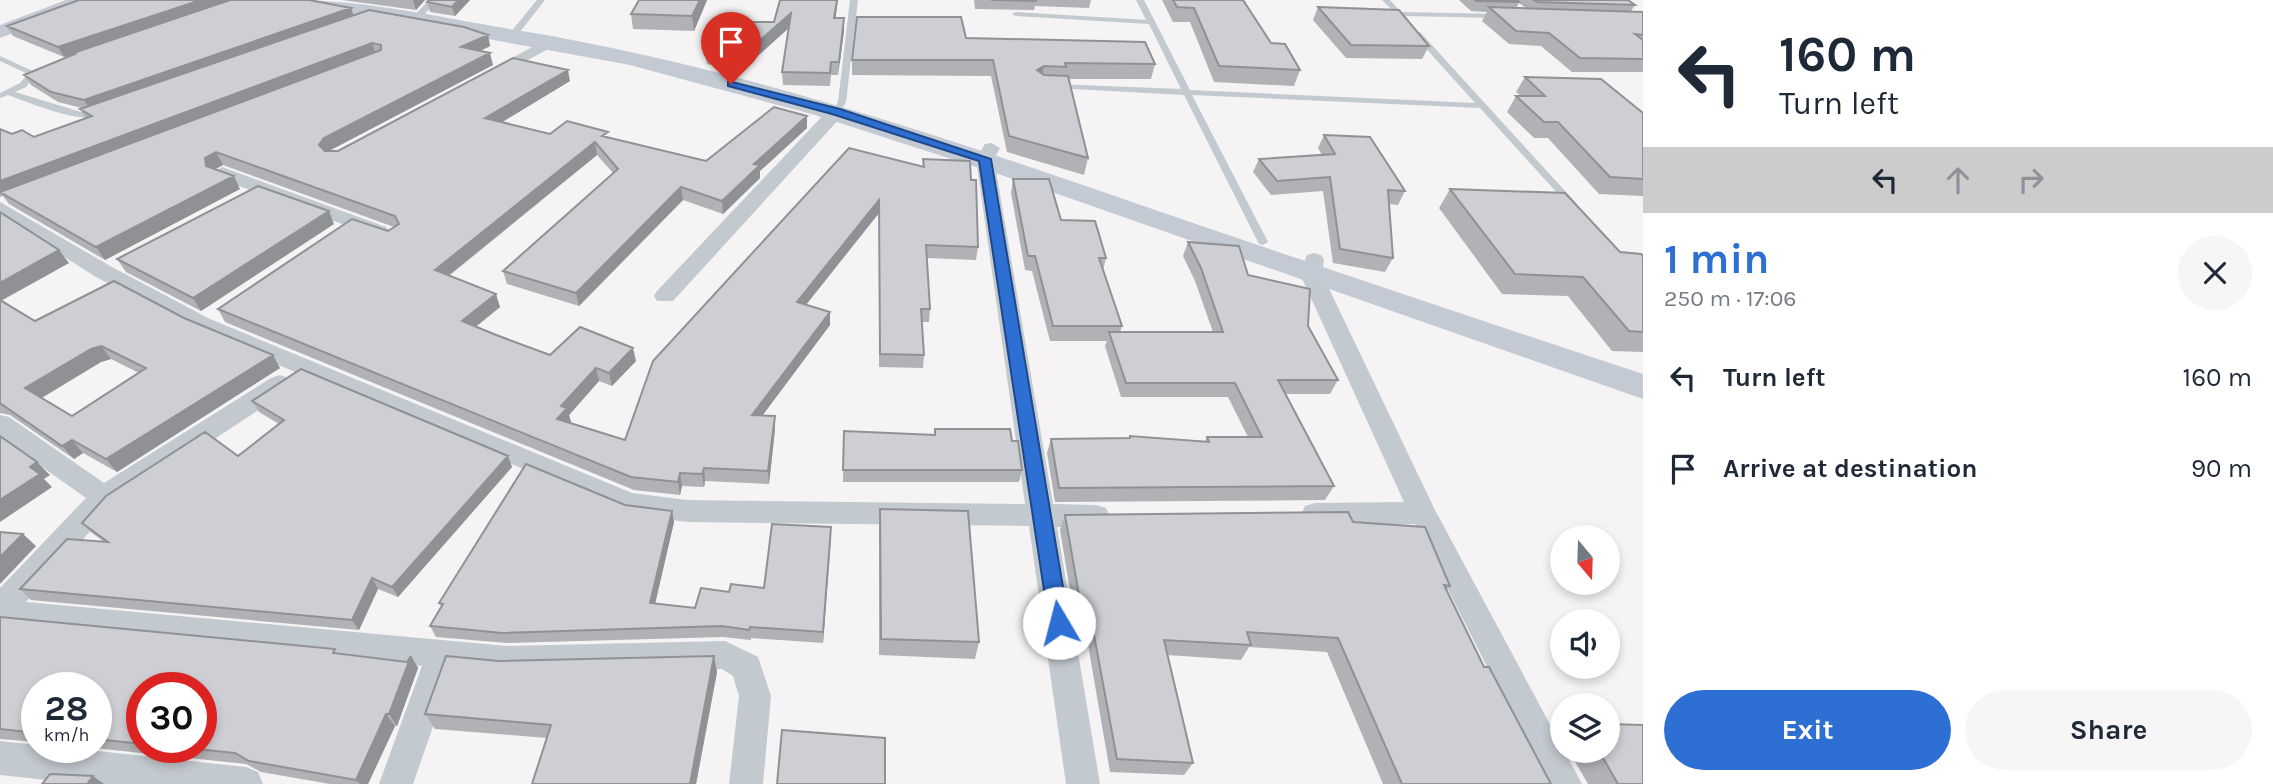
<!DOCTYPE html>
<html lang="en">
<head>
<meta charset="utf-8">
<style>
	body { margin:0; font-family:Karla,sans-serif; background:#f6f6f7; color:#1f2937; height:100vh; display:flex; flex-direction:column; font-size:26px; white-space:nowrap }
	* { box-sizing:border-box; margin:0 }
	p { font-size:23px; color:#747a83 }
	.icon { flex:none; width:38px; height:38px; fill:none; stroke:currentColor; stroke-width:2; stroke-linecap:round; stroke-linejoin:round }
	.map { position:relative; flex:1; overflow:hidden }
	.drawer { display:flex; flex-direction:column; background:#fff; width:630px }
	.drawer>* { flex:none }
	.banner { background:#fff; color:#1f2937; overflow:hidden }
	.needle { width:46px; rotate:161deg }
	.fabs { position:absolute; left:1550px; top:525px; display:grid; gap:14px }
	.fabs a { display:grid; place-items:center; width:70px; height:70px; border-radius:50%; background:#fff; box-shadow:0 4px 10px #0003; font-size:35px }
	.speed { position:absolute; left:21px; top:672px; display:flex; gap:14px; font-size:35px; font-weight:700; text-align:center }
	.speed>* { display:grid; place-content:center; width:91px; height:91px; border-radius:50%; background:#fff; box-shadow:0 4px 10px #0003; line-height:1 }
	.speed small { font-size:18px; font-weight:400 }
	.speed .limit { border:10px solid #d22; background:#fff; color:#111 }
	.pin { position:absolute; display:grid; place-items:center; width:60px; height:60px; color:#fff; margin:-72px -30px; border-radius:50% 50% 50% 0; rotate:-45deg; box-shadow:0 0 7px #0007 }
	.pin .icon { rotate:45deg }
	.me { position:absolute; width:77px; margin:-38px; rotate:352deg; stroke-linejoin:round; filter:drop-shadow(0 0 5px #0008) }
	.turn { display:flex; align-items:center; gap:24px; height:147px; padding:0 21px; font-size:32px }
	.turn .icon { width:91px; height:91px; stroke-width:2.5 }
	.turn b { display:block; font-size:49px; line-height:60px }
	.lanes { display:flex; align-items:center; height:66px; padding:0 21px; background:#0003; justify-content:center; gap:35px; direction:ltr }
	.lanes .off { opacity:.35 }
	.round { display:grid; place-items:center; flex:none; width:74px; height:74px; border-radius:37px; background:#f6f6f7 }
	.overview { display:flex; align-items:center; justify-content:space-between; height:119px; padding:0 21px }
	h1 { font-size:42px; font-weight:700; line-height:52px; color:#2e6fd3 }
	.cta { display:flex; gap:14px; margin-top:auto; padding:14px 21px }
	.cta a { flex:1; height:80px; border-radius:42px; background:#2e6fd3; color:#fff; font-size:28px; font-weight:700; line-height:80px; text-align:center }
	.cta a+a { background:#f6f6f7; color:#1f2937 }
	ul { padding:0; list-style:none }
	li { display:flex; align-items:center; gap:21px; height:91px; padding:0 21px }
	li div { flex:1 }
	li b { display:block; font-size:26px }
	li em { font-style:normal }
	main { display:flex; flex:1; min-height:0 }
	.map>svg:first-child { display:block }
</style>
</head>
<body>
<main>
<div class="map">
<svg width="1643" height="784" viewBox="0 0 1643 784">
	<rect width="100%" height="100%" fill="#f5f3f3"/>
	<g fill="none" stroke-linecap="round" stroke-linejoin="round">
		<path fill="#c2c9cf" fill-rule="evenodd" d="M429 0H437L417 23H411V19Z
			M537 0H545L516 37H510V33Z
			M850 0H858L846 102 839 114 836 115 832 112 838 102Z
			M1136 0H1144L1190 90 1475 103 1413 34 1420 32 1577 204 1575 206H1569L1480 108 1192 95 1268 242 1263 245 1259 244 1184 95 1054 88 1050 86 1054 84 1181 89 1149 24 1016 16 1012 14 1016 12 1146 20Z
			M1382 0H1390L1401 12 1499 14 1503 16 1499 18 1405 16 1409 21 1405 23Z
			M0 56 37 73 26 87 15 92 81 112 99 111 103 114C82 126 31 103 8 95L0 98V93L20 83 28 74 0 61Z"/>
		<path fill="#c2c9cf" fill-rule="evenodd" d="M553 36 561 41 558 44 494 78 488 80 480 75Z
			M836 107 842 108 845 112 842 116 673 301H657L654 296 657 291 830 108Z
			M991 143 1000 148 994 159 1053 504 1096 505 1106 508 1110 516 1106 524 1096 527H1057L1100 784H1066L1029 526 687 522 629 514 194 329 96 277 0 216V202L112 267 210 319 632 493 687 500 1025 504 976 159 985 144Z
			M222 167 386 227 389 231 386 235H372L215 177 213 173Z
			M1314 253 1321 255 1324 259 1322 274 1435 510 1582 784H1546L1415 524 1315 525 1305 522 1301 514 1305 506 1315 503 1404 502 1300 274 1307 255Z
			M280 375 289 378 292 384 289 390 114 505 26 602 507 646 725 641 758 657 771 696 763 784H729L739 696 733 676 722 669 507 674 453 669 413 784H379L422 666 0 626V588L86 498 0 437V415L9 417 104 483 271 378Z
			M0 741 37 745V747H60L246 767 258 772 263 784H84L0 775Z"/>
		<path fill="#c3cad4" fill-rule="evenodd" d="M66 0H95L92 4 0 38V25Z
			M293 0C368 0 443 18 516 30 737 66 951 139 1161 212 1322 267 1482 321 1643 374V399L1032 185 815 115 630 65 296 4Z"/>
	</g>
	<path fill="#b0b2b6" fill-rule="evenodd" d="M342 0H425L416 10Z
		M429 0H470L455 16 430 12 427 2Z
		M707 0 694 31 633 29 631 14Z
		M974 0H1091L1089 8 1035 6 1034 10 975 9Z
		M1162 0H1243L1271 43 1300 70 1294 86 1214 82 1190 22H1173Z
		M1459 0H1628L1635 5 1631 11 1643 12V72H1572L1541 46 1509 44 1482 21 1487 12 1471 11ZM1519 3 1526 8H1516Z
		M1318 7 1429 46 1422 59 1346 58 1313 20Z
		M351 8 353 15 488 35 490 46 480 51 493 65 328 151H338L570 81 502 122 550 134 609 138 706 161 807 116V128L760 171V178L723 214 683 200 579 306 507 284 503 271 613 173 597 155 449 276 500 307 476 326 550 355 636 361 612 386 599 381 569 415 571 422 569 423 625 440 923 166V159L978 247 976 260 927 258 930 309 929 322H922L924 355 923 368 879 367V213L806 304 830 325 762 416 775 429 769 484 705 481 704 487 682 486 680 495 634 490 225 322 218 309 394 227 223 165 215 169 240 189 105 260 9 204 3 196 0 197V129L12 134 34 137 86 119 80 109 82 108 58 102 31 85 24 75 73 54 64 57 13 36 7 26Z
		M836 18 844 31 838 75H831L830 86 783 85 782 72 789 28 740 72 707 64 705 51 774 22Z
		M966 38 1155 64 1151 79H1068L1088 158 1084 175 1007 152 991 76 852 75V60Z
		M1525 77 1643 113V196L1599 194 1548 138H1534L1507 112 1516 96H1521L1516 92Z
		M1324 135 1405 191 1398 205 1389 204 1393 258 1385 272 1333 263 1323 191 1271 195 1253 172 1259 159 1322 155 1318 148Z
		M1013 179 1106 258 1103 270 1122 326 1120 332H1213L1195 281 1183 256 1188 242 1248 275 1308 326 1338 380 1330 394H1285L1334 486 1325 500 1055 502 1047 453 1051 439H1129L1130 436 1205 441 1207 437H1248L1228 397H1121L1105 346 1107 341H1050L1032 271 1025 270 1011 193Z
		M1450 189 1620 252 1643 256V352L1612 351 1568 296 1502 294 1439 208Z
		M0 212 69 263 1 301 35 321 280 368 117 472 83 453 74 459 10 415 0 413ZM111 359 139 373 72 416 42 398 101 362Z
		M334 224 201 311 126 272 117 259Z
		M252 401 508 456 512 467 398 597 378 589 359 630 31 600 20 589 103 541 92 533 82 523 238 456 279 424 259 412Z
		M935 429 1012 441 1022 470 1019 482H843L844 431 934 435Z
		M625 505 672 511 674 522 655 603 695 608 729 592 764 588 831 527 823 643 751 638V640L723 637 507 643 436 637 430 626 442 607 439 603Z
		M880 509 979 642 975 659 879 655V526Z
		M1065 515 1353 522 1450 586 1446 591 1484 667 1551 784H1383L1327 652 1249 647 1241 660 1168 655 1193 763 1184 775 1110 772 1086 633H1077L1060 530Z
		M0 617 407 662 411 656 418 668 397 726H395L368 784H330L261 772 246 764 84 747H96V688H37V742L0 739ZM142 688 201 747H142Z
		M714 656 717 672 696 784H532L547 738 435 729 425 714Z
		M1569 751H1608L1643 784H1588Z"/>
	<path fill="#909194" d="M201 0H235L64 57 58 47Z
		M413 0H425L416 10Z
		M458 0H470L455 16 452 7Z
		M700 0H707L694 31 692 16Z
		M837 0H838L834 30V18Z
		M351 8 354 17 91 110 84 100Z
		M791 13 792 25 740 72 739 59Z
		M844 18V31L838 75 839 62Z
		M488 35 490 46 464 59 461 47Z
		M372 43 376 55 0 192V181Z
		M490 53 493 65 329 151 324 157 319 145 324 138Z
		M1044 66 1041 81 1037 70Z
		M568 70 570 81 489 130 485 118Z
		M807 116V128L760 171V178L723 214 722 201 754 164Z
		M595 142 597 155 439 283 435 270Z
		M216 152 223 165 212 171 206 166 205 158Z
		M234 176 240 189 105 260 96 247Z
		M681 187 683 200 579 306 576 293Z
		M879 200V213L798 315 797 302Z
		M329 211 334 224 201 311 193 298Z
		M59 250 69 263 0 301V283Z
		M496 294 500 307 467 334 462 321Z
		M830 312V325L753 428 752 415Z
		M101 346 111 359 101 362 36 401 25 388 91 349Z
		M633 348 636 361 612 386 609 373Z
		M273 355 280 368 117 472 106 459Z
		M596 368 599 381 569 415 571 422 561 433 557 419 561 406Z
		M775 416V429L769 484 768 471Z
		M72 440 83 453 74 459 62 446Z
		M508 456 512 467 398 597 392 587Z
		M37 462 50 475 44 479 52 487 0 522V500L30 467Z
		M704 468 705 481 704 487 702 474Z
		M680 473 682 486 680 495 678 482Z
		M672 511 674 522 653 613 650 603Z
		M831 527V538L823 643V632Z
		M23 534 36 546 0 584V557Z
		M372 578 378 589 359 630 352 620Z
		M411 656 418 668 397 726 389 714Z
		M714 656 717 672 696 784H690Z
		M386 714 395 726 368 784H360L356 780Z
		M93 776 104 784H87Z"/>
	<path fill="#cdcfd4" stroke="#909194" stroke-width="2" fill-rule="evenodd" d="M79 0H201L58 47 7 26Z
		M230 0H309L351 8 84 100 51 92 24 75 75 54 73 53Z
		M429 0H458L452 7 427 2Z
		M639 0H700L692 16 631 14Z
		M780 0H837L834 18H844L839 62H831L830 73 782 72 791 13 739 59 705 51 712 22H774Z
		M991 0H1036V1Z
		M1173 0H1243L1271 43 1285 44 1300 70 1219 66 1194 8 1177 7Z
		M1475 0H1517L1519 2 1476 1Z
		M1534 0H1628L1635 5 1537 2Z
		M1318 7 1399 10 1429 46 1351 45Z
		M1489 7 1643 12V35L1635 34 1643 40V59L1580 58 1549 33 1516 31Z
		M369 10 464 27 488 35 461 47 490 53 324 138 319 145 325 151H338L513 58 568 70 485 118 550 134 567 121 608 132 602 136 706 161 774 107 807 116 754 164 760 165 722 201 681 187 576 293 503 271 618 169 595 142 435 270 496 294 462 321 496 335 550 355 580 327 633 348 609 373 596 368 561 406 567 408 557 419 625 440 653 361 849 148 924 167 923 159 970 161 971 180H976L978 247 926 245 930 309H921L924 355 880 354 879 200 797 302 830 312 752 415 775 416 768 471 704 468 702 474 680 473 678 482 631 477 218 309 352 219 388 231 399 224 395 216 216 152 205 158 206 166 234 176 96 247 0 192 381 50V45L372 43 0 181V129L12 134 22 130 34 137 92 116 80 109Z
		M857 17H961L966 38 1145 42 1155 64 1065 63 1066 67 1044 66 1037 70 1044 75 1068 76 1088 158 1009 136 993 60H852Z
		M1525 77 1601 79 1643 113V179L1610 177 1558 122H1544L1516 96H1545Z
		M1324 135 1370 137 1405 191 1388 190 1393 258 1340 249 1330 177 1277 181 1259 159 1335 154Z
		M1013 179H1049L1061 220 1095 221 1106 258H1099L1122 326H1053L1035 256H1028Z
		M258 186 329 211 193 298 117 259Z
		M1450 189 1565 193 1620 252 1641 254 1643 256V332L1629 331 1583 277 1515 274Z
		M0 212 59 250 0 283Z
		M1188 242 1239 246 1248 275 1310 289 1308 326 1338 380H1278L1334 486 1059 488 1051 439 1130 438V436L1209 442 1207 437H1262L1235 383H1126L1109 332H1223L1201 268Z
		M114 281 184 318 273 355 106 459 72 440 62 446 0 403V300L35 321ZM101 346 146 368 72 416 25 388 91 349Z
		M301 369 508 456 392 587 372 578 352 620 20 589 67 539 108 542 82 523 106 496 205 432 238 456 284 420 252 401Z
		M935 429H1010L1012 441H1018L1022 470H843L844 431 935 435Z
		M0 436 37 462 30 467 40 474 0 500Z
		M526 464 625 505 672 511 650 603 695 608 701 588 729 592 731 584 764 588 772 524 831 527 823 632 750 627 749 630 722 626 502 633 430 626 443 604 439 603Z
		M880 509 968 511 979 642 881 639Z
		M1348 512 1353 522 1425 527 1450 586 1444 585 1484 667H1489L1551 784H1402L1338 638 1247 632 1251 645 1164 640 1193 763 1117 759 1091 619 1083 618 1065 515Z
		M0 532 23 534 0 557Z
		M0 617 335 649 333 653 407 662 411 656 389 714H386L356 780 249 761 235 753 177 747H201V688H142V744L96 739V688H37V733L0 729Z
		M446 656 499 661 714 656 690 784H532L551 725 425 714Z
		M1608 724 1643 725V784H1618L1599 751H1608Z
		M782 730 885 738V784H777Z
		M50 774 93 776 87 784H42Z"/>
	<path fill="#2e6fd3" stroke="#1e4889" stroke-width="2" d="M728 81 840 109 991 159 1069 623 1066 630 1059 632 1052 630 1049 623 979 161 832 114 728 86Z"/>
</svg>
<div class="fabs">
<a><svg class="needle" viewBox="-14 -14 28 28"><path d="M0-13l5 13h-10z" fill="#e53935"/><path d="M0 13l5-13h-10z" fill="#747a83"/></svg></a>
<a><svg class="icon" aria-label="sound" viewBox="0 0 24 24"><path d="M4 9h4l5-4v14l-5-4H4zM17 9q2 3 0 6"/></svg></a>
<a><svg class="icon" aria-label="layers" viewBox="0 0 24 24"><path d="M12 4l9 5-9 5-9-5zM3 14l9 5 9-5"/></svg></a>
</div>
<div class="speed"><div>28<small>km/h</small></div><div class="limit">30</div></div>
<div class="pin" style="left:731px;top:84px;background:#d93025"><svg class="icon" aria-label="arrive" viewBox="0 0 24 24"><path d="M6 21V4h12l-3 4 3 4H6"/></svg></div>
<svg class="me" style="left:1059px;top:623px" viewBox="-20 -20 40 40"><circle r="19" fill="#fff"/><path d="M0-13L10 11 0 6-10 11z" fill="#2e6fd3"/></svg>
</div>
<section class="drawer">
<div class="banner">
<div class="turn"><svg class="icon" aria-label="left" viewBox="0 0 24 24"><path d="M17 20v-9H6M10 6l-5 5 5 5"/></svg><div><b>160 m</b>Turn left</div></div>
<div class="lanes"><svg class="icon" aria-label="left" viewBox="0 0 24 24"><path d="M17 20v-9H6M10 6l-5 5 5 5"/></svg><svg class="icon off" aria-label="ahead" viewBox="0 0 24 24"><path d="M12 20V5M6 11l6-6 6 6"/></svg><svg class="icon off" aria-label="right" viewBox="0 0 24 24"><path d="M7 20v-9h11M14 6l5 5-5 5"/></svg></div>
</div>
<div class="overview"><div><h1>1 min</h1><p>250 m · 17:06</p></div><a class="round"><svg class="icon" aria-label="close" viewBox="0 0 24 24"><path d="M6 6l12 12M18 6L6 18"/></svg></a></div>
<ul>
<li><svg class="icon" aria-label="left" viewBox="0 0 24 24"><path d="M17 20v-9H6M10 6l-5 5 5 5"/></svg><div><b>Turn left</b></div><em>160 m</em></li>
<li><svg class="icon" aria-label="arrive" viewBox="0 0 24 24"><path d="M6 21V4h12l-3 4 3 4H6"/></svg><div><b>Arrive at destination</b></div><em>90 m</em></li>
</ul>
<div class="cta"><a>Exit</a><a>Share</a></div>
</section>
</main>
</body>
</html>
